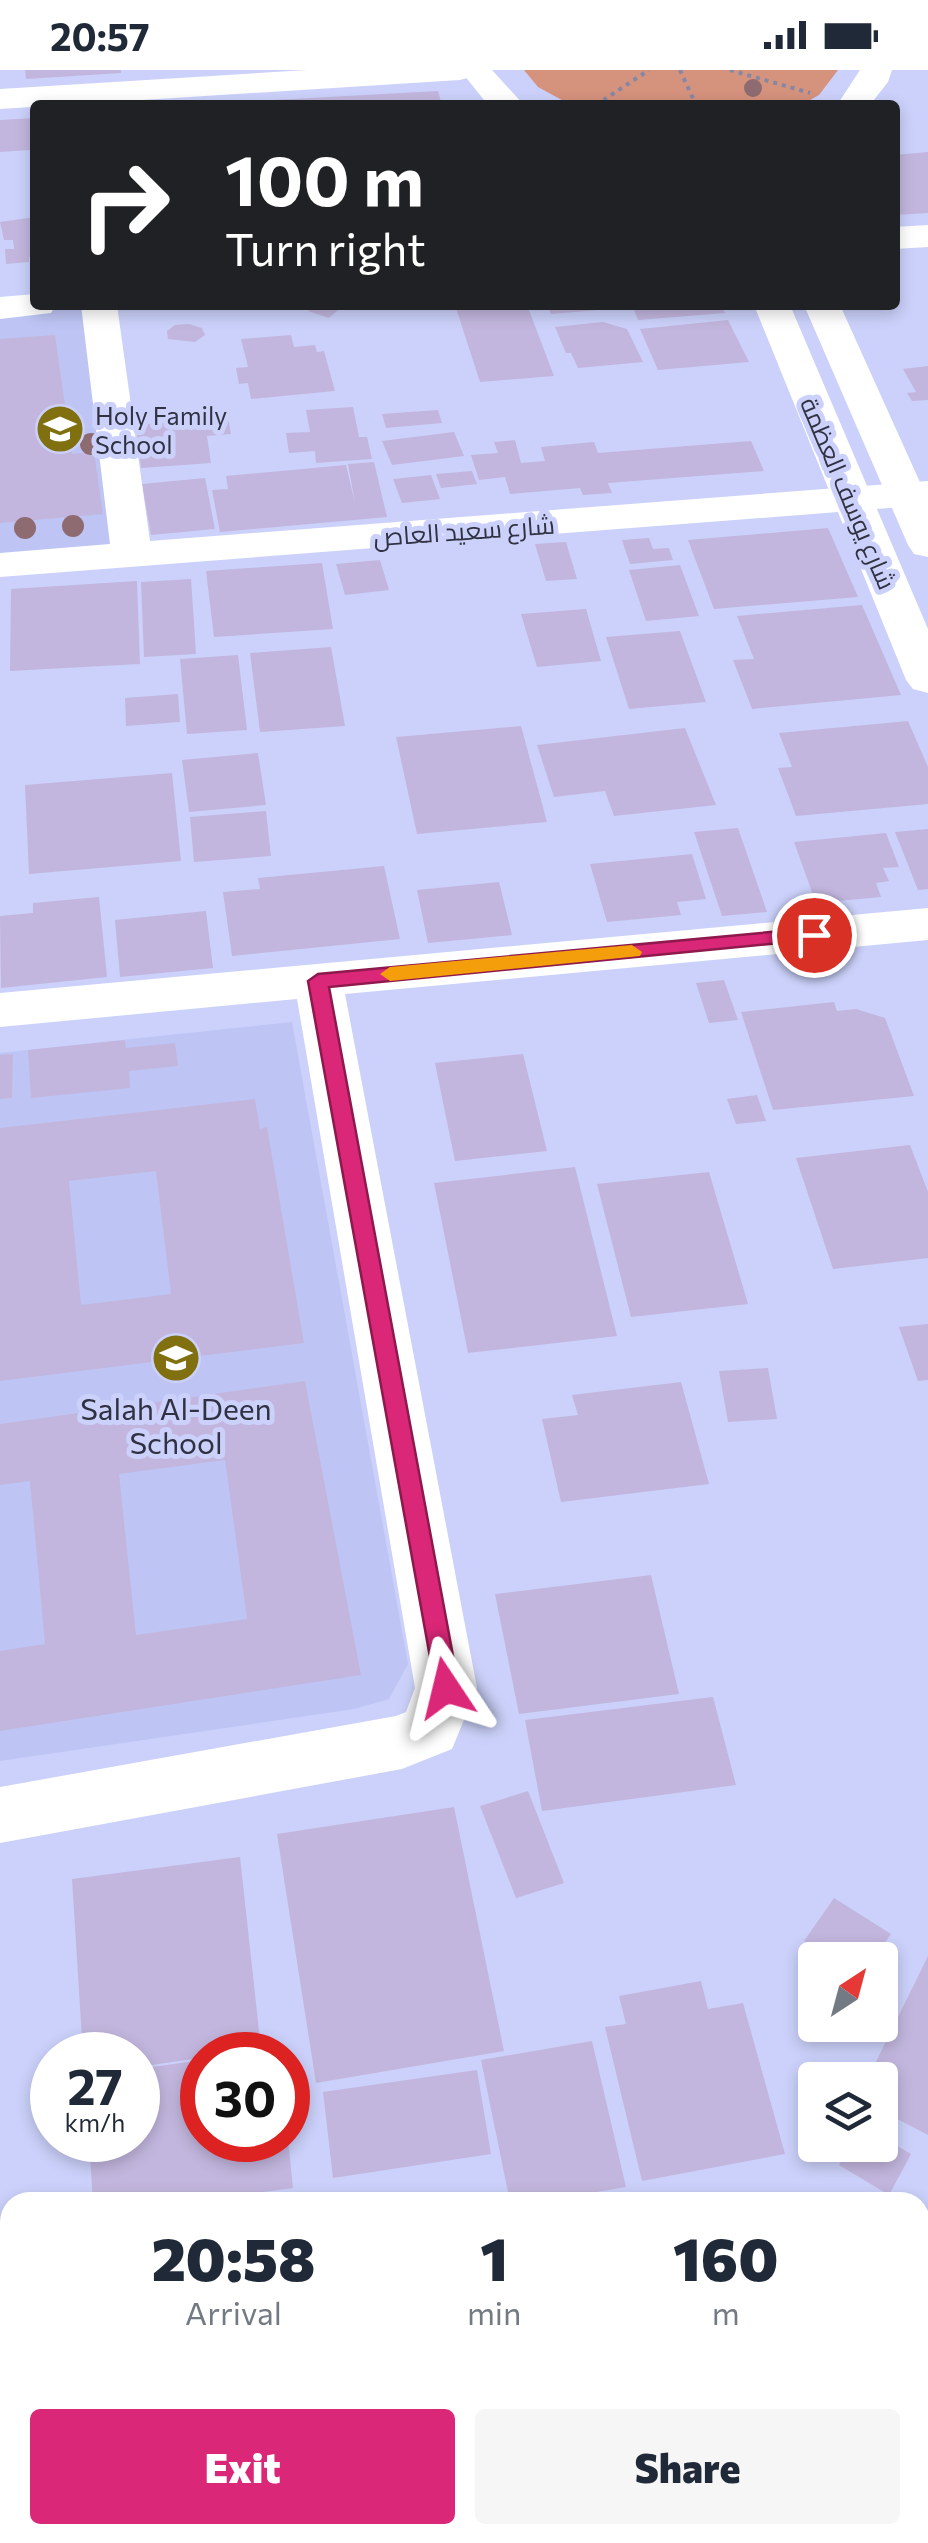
<!DOCTYPE html>
<html lang="en">
<head>
<meta charset="utf-8">
<style>
	body { margin:0; font-family:Commissioner,Cairo,sans-serif; background:#f6f6f7; color:#1f2937; height:100vh; display:flex; flex-direction:column; font-size:38px; white-space:nowrap }
	* { box-sizing:border-box; margin:0 }
	p { font-size:32px; color:#747a83 }
	.icon { flex:none; width:55px; height:55px; fill:none; stroke:currentColor; stroke-width:2; stroke-linecap:round; stroke-linejoin:round }
	.map { position:relative; flex:1; overflow:hidden }
	.panel { position:absolute; left:0px; top:2122px; width:930px; height:352px; display:flex; flex-direction:column; background:#fff; border-radius:30px 30px 0 0; box-shadow:0 5px 15px #0003 }
	.panel>* { flex:none }
	.guide { position:absolute; left:30px; top:30px; width:870px; height:210px; border-radius:10px; box-shadow:0 5px 15px #0003; background:#202124; color:#fff; overflow:hidden }
	.needle { width:65px; rotate:36deg }
	.fabs { position:absolute; left:798px; top:1872px; display:grid; gap:20px }
	.fabs a { display:grid; place-items:center; width:100px; height:100px; border-radius:10px; background:#fff; box-shadow:0 5px 15px #0003; font-size:50px }
	.speed { position:absolute; left:30px; top:1962px; display:flex; gap:20px; font-size:50px; font-weight:700; text-align:center }
	.speed>* { display:grid; place-content:center; width:130px; height:130px; border-radius:50%; background:#fff; box-shadow:0 5px 15px #0003; line-height:1 }
	.speed small { font-size:25px; font-weight:400 }
	.speed .limit { border:15px solid #d22; background:#fff; color:#111 }
	.pin { position:absolute; display:grid; place-items:center; width:85px; height:85px; color:#fff; margin:-42px; border:5px solid #fff; border-radius:50%; box-shadow:0 2px 10px #0007 }
	.me { position:absolute; width:110px; margin:-55px; rotate:350deg; stroke-linejoin:round; filter:drop-shadow(0 0 8px #0008) }
	.turn { display:flex; align-items:center; gap:35px; height:210px; padding:0 30px; font-size:45px }
	.turn .icon { width:130px; height:130px; stroke-width:2.5 }
	.turn b { display:block; font-size:70px; line-height:85px }
	.eta { display:flex; justify-content:space-evenly; align-items:center; height:170px; text-align:center }
	.eta b { font-size:60px; font-weight:800; line-height:70px }
	.button { display:flex; gap:20px; margin-top:auto; padding:20px 30px }
	.button a { flex:1; height:115px; border-radius:10px; background:#db2777; color:#fff; font-size:40px; font-weight:800; line-height:115px; text-align:center }
	.button a+a { background:#f6f6f7; color:#1f2937 }
	.status { display:flex; justify-content:space-between; align-items:center; height:70px; padding:0 50px; background:#fff; direction:ltr }
	.status svg { height:28px; fill:currentColor }
	.map>svg:first-child { display:block }
</style>
</head>
<body>
<div class="status"><b>20:57</b><svg viewBox="0 0 49 12"><path d="M0 12V9h3v3zM5 12V6h3v6zM10 12V3h3v9zM15 12V0h3v12zM26 1h20v11H26zM47 4h2v5h-2z"/></svg></div>
<div class="map">
<svg width="928" height="2473" viewBox="0 0 928 2473">
	<rect width="100%" height="100%" fill="#cbd1fa"/>
	<path fill="#bec5f4" d="M83 235 136 476 0 487V241Z
		M292 952 408 1594 389 1629 354 1639 0 1691V983Z"/>
	<path fill="#d5927d" d="M524 0H838L819 25 801 35H571L538 17Z"/>
	<path fill="#c2b6de" fill-rule="evenodd" d="M25 0H121V3L26 9Z
		M438 21 442 35H275L274 30Z
		M35 48V103H32L30 80 0 82V50Z
		M928 82V143L895 145V85Z
		M35 147V187H29V192L6 194 5 179H14L13 170H4L0 152Z
		M316 235H344L329 248 308 241Z
		M455 235H527L554 306 480 312Z
		M547 235H621V238L551 244Z
		M632 235H721L725 243 638 250Z
		M728 250 749 292 658 300 640 259Z
		M603 252 627 259 643 292 578 298 571 283H566L555 257Z
		M189 254 202 258 205 265 195 272 168 269 167 261 175 255Z
		M55 265 72 384 94 382 103 444 0 453V269Z
		M291 265 294 277 315 275 317 282 324 281 335 321 251 329 248 313 239 314 236 298 248 297 241 269Z
		M928 296V330L912 331 907 323 916 322 903 299Z
		M353 337 359 367H367L372 389 316 393 315 381 289 383 286 363 310 362 306 340Z
		M438 340 442 353 386 358 382 344Z
		M228 348 231 364 207 366 211 393 141 398 136 355Z
		M454 362 464 386 392 395 382 371Z
		M515 370 521 393 545 391 541 377 594 372 598 383 751 371 764 401 608 413 612 423 583 425 580 418 510 424 505 407 479 410 471 385 498 383 494 372Z
		M374 392 387 447 220 462 212 420 228 419 226 406 346 395 355 433 348 394Z
		M472 401 477 414 441 418 436 404Z
		M431 405 440 429 402 433 393 409Z
		M205 408 215 459 151 465 142 414Z
		M828 458 858 527 714 539 688 470Z
		M649 468 653 479 669 478 673 490 630 494 622 470Z
		M566 472 577 509 546 511 535 474Z
		M380 490 389 520 345 525 336 494Z
		M322 493 333 559 214 567 206 501Z
		M680 495 699 546 646 551 629 500Z
		M191 509 196 584 144 587 141 512Z
		M137 511 140 594 10 601 11 519Z
		M862 535 901 625 752 639 733 590 754 589 737 546Z
		M586 539 601 591 537 597 521 544Z
		M680 561 706 632 629 639 606 567Z
		M331 577 345 656 260 662 250 583Z
		M238 585 247 660 187 664 180 589Z
		M178 624 180 652 126 656 125 628Z
		M908 651 928 697V734L796 746 778 698 792 697 779 663Z
		M521 656 547 752 417 764 396 667Z
		M685 658 716 735 614 746 605 721 554 727 537 675Z
		M258 683 266 735 189 742 182 690Z
		M172 703 181 791 29 804 25 715Z
		M266 741 271 786 194 792 190 747Z
		M738 758 767 842 722 846 694 762Z
		M928 759V819L918 820 895 762Z
		M886 763 899 797 883 798 889 811 876 813 881 827 816 833 794 772Z
		M692 784 706 829 677 832 681 845 607 852 590 794Z
		M384 796 400 869 232 886 223 822 260 819 258 808Z
		M499 812 512 865 428 873 417 820Z
		M99 827 107 907 1 918 0 846 33 843V833Z
		M206 841 213 898 120 907 115 850Z
		M724 910 738 950 709 953 696 913Z
		M834 932 837 941 856 939 885 948 914 1026 773 1040 741 942Z
		M125 970 126 978 175 973 178 996 129 1001 130 1018 31 1028 28 980Z
		M13 984 12 1028 0 1029V985Z
		M523 984 547 1081 455 1091 435 993Z
		M757 1025 766 1051 736 1054 727 1029Z
		M255 1029 260 1059 267 1057 304 1273 0 1311V1058ZM156 1101 171 1224 81 1235 69 1111Z
		M910 1075 928 1122V1188L833 1199 796 1088Z
		M575 1097 617 1266 468 1283 434 1113Z
		M709 1102 748 1234 631 1247 597 1114Z
		M928 1254V1310L918 1311 899 1257Z
		M768 1298 777 1349 728 1352 719 1301Z
		M305 1311 361 1605 0 1661V1581L45 1574 30 1411 0 1415V1354ZM225 1390 247 1549 136 1565 119 1404Z
		M681 1312 709 1414 561 1432 542 1349 578 1345 572 1325Z
		M651 1505 679 1624 519 1644 495 1524Z
		M713 1627 736 1715 542 1741 525 1650Z
		M528 1721 564 1813 516 1828 480 1736Z
		M454 1737 504 1981 316 2013 277 1764Z
		M240 1787 261 1979 138 1997V1985H83L72 1809Z
		M834 1828 891 1864 873 1890H834L804 1871Z
		M928 1886V2065L880 2040V2010H867Z
		M701 1911 708 1939 743 1933 785 2084 642 2111 605 1957 626 1954 619 1926Z
		M592 1971 626 2117 538 2132H510L481 1990Z
		M202 1990V2070H288L293 2118 188 2132H93L89 2070H138V1999Z
		M477 2000 491 2084 333 2108 323 2022Z
		M880 2066 911 2084 889 2125 839 2095 850 2075H880Z
		M928 2157V2350H927L920 2326V2158Z
		M10 2272V2465H229L230 2473H0V2274Z
		M297 2465H550L552 2473H298Z"/>
	<g fill="none" stroke-linecap="round" stroke-linejoin="round">
		<path stroke="#8488a5" stroke-width="4" stroke-dasharray="4 5" stroke-linecap="butt" d="M680 0 696 35
			M730 0 810 23
			M596 35 649 0"/>
		<path fill="#fff" fill-rule="evenodd" d="M307 0H476L471 7 460 10 0 39V19Z
			M928 155V177L895 179V157Z
			M35 224V235H56L51 243 0 249V227Z
			M81 235H117L150 471 928 411V435L0 507V483L110 474Z
			M928 838V870L345 924 477 1618 452 1679 402 1699 0 1773V1717L396 1646 406 1642 415 1618 297 929 0 957V923Z"/>
		<path fill="#fff" fill-rule="evenodd" d="M460 0H492L524 35H488Z
			M860 0H892L888 12 870 35H837Z
			M754 235H790L928 559V623L913 619 906 610Z
			M804 235H840L928 430V487L914 484 908 475Z"/>
	</g>
	<g fill="#8e6b70">
		<circle cx="753" cy="18" r="9"/>
		<circle cx="91" cy="374" r="11"/>
		<circle cx="73" cy="456" r="11"/>
		<circle cx="25" cy="458" r="11"/>
	</g>
	<path fill="#db2777" stroke="#8e194d" stroke-width="2.5" d="M814 858 821 860V869L329 917 459 1618 455 1626 446 1629 437 1626 308 911 318 904Z"/>
	<path fill="#f59e0b" d="M632 875 642 882 640 886 390 911 380 904 390 897Z"/>
	<defs>
		<g id="school-disc" transform="scale(2.5)"><circle r="9.5" fill="#80700f" stroke="#cbd1fa"/><path d="M0-5L7-2L0 1L-7-2ZM-4 1L0 2.5L4 1V4Q0 6-4 4Z" fill="#fff"/></g>
	</defs>
	<g fill-rule="evenodd">
		<use href="#school-disc" x="60" y="359"/>
		<use href="#school-disc" x="176" y="1288"/>
	</g>
	<g text-anchor="middle" dominant-baseline="central" stroke-width="10" stroke-linejoin="round" paint-order="stroke">
		<g font-size="25" fill="#303242" stroke="#cbd1fa" text-anchor="start">
			<text x="95" y="345">Holy Family<tspan x="95" dy="29">School</tspan></text>
		</g>
		<g font-size="25" fill="#303242" stroke="#cbd1fa">
			<text transform="translate(849 423) rotate(67)">شارع يوسف العظمة</text>
			<text transform="translate(464 460) rotate(-4)">شارع سعيد العاص</text>
		</g>
		<g font-size="30" fill="#303242" stroke="#cbd1fa">
			<text x="176" y="1337">Salah Al-Deen<tspan x="176" dy="34">School</tspan></text>
		</g>
	</g>
</svg>
<div class="fabs">
<a><svg class="needle" viewBox="-14 -14 28 28"><path d="M0-13l5 13h-10z" fill="#e53935"/><path d="M0 13l5-13h-10z" fill="#747a83"/></svg></a>
<a><svg class="icon" aria-label="layers" viewBox="0 0 24 24"><path d="M12 4l9 5-9 5-9-5zM3 14l9 5 9-5"/></svg></a>
</div>
<div class="speed"><div>27<small>km/h</small></div><div class="limit">30</div></div>
<div class="pin" style="left:814px;top:865px;background:#d93025"><svg class="icon" aria-label="arrive" viewBox="0 0 24 24"><path d="M6 21V4h12l-3 4 3 4H6"/></svg></div>
<svg class="me" style="left:446px;top:1618px" viewBox="-20 -20 40 40"><path d="M0-17L14 15 0 8-14 15z" fill="#db2777" stroke="#fff" stroke-width="4"/></svg>
<div class="guide">
<div class="turn"><svg class="icon" aria-label="right" viewBox="0 0 24 24"><path d="M7 20v-9h11M14 6l5 5-5 5"/></svg><div><b>100 m</b>Turn right</div></div>
</div>
<section class="panel">
<div class="eta">
<div><b>20:58</b><p>Arrival</p></div>
<div><b>1</b><p>min</p></div>
<div><b>160</b><p>m</p></div>
</div>
<div class="button"><a>Exit</a><a>Share</a></div>
</section>
</div>
</body>
</html>
